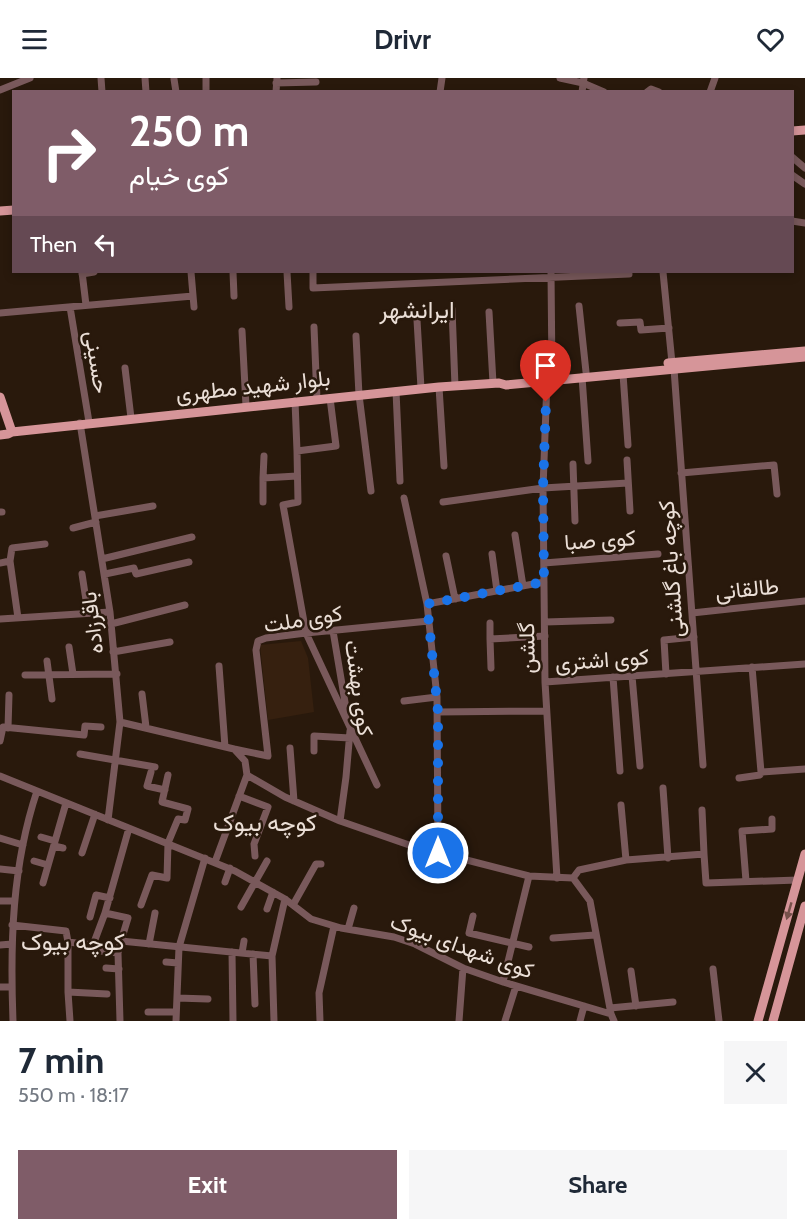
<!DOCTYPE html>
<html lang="en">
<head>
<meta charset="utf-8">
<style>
	body { margin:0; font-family:Cabin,Vazirmatn,sans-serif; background:#f6f6f7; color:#1f2937; height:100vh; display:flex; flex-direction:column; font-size:22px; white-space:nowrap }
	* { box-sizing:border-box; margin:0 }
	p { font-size:20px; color:#747a83 }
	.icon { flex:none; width:33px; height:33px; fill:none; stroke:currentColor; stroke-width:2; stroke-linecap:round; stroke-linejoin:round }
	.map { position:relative; height:943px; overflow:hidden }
	.side { display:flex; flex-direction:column; background:#fff; flex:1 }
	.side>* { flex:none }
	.guide { position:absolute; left:12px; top:12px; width:782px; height:183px; border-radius:0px; box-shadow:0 3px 9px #0003; background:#7f5c68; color:#fff; overflow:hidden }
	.pin { position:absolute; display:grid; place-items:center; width:51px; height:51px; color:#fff; margin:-62px -26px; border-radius:50% 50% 50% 0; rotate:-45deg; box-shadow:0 0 6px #0007 }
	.pin .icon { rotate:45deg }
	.me { position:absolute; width:66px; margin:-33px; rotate:0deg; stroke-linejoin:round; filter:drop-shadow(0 0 4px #0008) }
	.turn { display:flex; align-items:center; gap:21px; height:126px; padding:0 18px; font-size:27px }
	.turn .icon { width:78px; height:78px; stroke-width:2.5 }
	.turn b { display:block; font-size:42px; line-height:51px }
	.then { display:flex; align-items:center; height:57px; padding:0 18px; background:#0003; gap:12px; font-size:22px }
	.round { display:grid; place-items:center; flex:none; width:63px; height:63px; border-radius:0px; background:#f6f6f7 }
	.headline { display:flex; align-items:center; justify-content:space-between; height:102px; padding:0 18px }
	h1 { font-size:36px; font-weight:700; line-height:45px }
	.cta { display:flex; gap:12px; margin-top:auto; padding:12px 18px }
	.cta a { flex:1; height:69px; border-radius:0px; background:#7f5c68; color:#fff; font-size:24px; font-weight:700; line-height:69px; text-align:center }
	.cta a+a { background:#f6f6f7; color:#1f2937 }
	header { display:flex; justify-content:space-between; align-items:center; height:78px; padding:0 18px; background:#fff; font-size:27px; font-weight:700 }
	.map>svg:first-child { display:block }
</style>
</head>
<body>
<header><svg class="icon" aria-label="menu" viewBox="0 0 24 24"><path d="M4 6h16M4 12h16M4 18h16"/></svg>Drivr<svg class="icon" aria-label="heart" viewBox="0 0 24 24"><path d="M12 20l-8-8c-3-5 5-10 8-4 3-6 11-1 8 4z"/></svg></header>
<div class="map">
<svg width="805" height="943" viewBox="0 0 805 943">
	<rect width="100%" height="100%" fill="#29190c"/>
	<path fill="#36200f" d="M301 563 308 580 314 634 268 642 260 567Z"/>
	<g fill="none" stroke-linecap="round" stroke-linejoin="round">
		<path stroke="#79595b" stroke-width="7" d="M101 0 102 14
			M145 0 146 14
			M206 0V14
			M560 0 583 5 604 14
			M174 1 176 14
			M276 5 316 4
			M0 12 30 0
			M276 14 277 0
			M440 14 442 0
			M582 14 584 0
			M647 14 651 11 659 14
			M710 14 715 0
			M792 79 805 90
			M792 97 805 106
			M792 143 805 145
			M82 194 86 227
			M191 194 194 229
			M233 194 234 218
			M287 194 289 229
			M313 194V210L629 196
			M551 194 552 297
			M663 194 672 285
			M82 196 94 194
			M579 228 586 294
			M70 229 89 344
			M452 231 455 308
			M489 234 493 305
			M0 235 193 218
			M417 242 421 310
			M620 245 640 244 641 252 669 250
			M314 249 317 321
			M242 253 246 328
			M356 258 359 317 371 413
			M125 290 131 340
			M674 291 703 687
			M623 296 628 367
			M582 299 588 383
			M547 303 543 410 545 604 557 800
			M439 309 444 388
			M396 313 400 403
			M330 320 336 368 297 373 298 424 283 427 306 555 377 707
			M295 323 297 373
			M80 345 110 534 120 644 108 742
			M264 378 263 400 297 398
			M627 382 630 433
			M573 386 575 443
			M681 395 774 387 777 416
			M404 420 427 526 437 619 438 775
			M263 424V400
			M443 424 543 410 628 405
			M0 434H2
			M95 438 153 428
			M73 450 96 444
			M515 457 523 508
			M492 476 497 513
			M446 478 455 521
			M102 481 192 459
			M10 483 18 540
			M0 485 10 483 12 470 45 466
			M544 485 658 476
			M82 496 88 535
			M105 496 134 490 136 496 189 484
			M427 526 544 504
			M692 535 805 523
			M0 541 110 534
			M545 544 611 542
			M490 545V561
			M111 546 185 527
			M333 553 347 636
			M69 569 73 596
			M113 574 170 564
			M47 583 52 621
			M219 588 225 669
			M752 589 761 694 805 691
			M491 590 490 561 545 558
			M666 596 664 562 694 559
			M25 597 117 596
			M632 598 640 688
			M613 599 620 693
			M545 604 805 586
			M142 616 146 649
			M404 623 437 619
			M438 634 546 633
			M120 644 234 671 245 683 247 697 285 719 340 743 412 768 529 798 573 800
			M8 650 9 617
			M0 663 3 649 84 657 85 648 101 649
			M290 670 294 723
			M234 671 268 678 256 572 258 563 266 560 306 555 429 543
			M314 673V658L350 660
			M80 676 155 689
			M151 694 147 708 165 712
			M0 698 235 793 285 821 311 841 341 850 394 859 415 866 463 890 503 904 611 936 614 943
			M739 700 760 697 761 694
			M663 710 668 780
			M239 718 268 729 254 766 255 778
			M621 727 626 782
			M702 732 704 776
			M340 743 346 699 350 653
			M41 759 55 763
			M0 760 23 767
			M54 768 63 770
			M82 775 95 736
			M34 783 48 787
			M215 784 247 697
			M0 791 19 793
			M573 800 579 792 626 782 704 776 706 805 798 802
			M573 800 590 823 611 936
			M746 803 742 753 772 751V741
			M225 804 230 790
			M43 805 66 725
			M0 823H14
			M141 827 152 797 167 800 168 765 178 741 185 742 188 731 162 724 168 697
			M293 827 316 786H321
			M241 829 267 783
			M267 831 273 814
			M105 835 128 840 121 863
			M473 838 469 855 529 869
			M90 839 96 817 110 820
			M12 847 66 853 68 864 93 867V872L118 875 121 863 272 878
			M348 851 354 830
			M553 860 595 857
			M68 864V914L70 943
			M149 866 155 835
			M0 867 12 866
			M93 867 105 835 129 750
			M232 874 233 943
			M118 875 120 943
			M242 875 244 863
			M253 876 255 926
			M166 884 178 885
			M106 890 119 891
			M713 891 719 943
			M631 893 636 928
			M503 904 529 798
			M0 909H12
			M68 914 107 916
			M177 920 208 921
			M610 930 673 924
			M148 934H176
			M13 943C10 865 12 788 37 713
			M176 943 179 869 205 780
			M274 943 272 878 285 821
			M320 943 319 915 334 848
			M459 943 463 890
			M505 943 516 908
			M580 943 584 928"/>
		<path stroke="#d69599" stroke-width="9" d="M792 53 805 52
			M0 133 14 132
			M668 285 805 273
			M0 319 12 354
			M0 357 8 356 12 354 439 309 499 305 506 307 805 279
			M758 943 805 776
			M773 943 805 828"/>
	</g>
	<defs><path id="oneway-solid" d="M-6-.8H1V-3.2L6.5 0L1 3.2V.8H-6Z" transform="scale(1.5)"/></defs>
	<use fill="#77514b" href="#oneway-solid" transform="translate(789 833) rotate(106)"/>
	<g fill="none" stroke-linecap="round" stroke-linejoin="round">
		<path stroke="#1a73e8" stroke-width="10" stroke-dasharray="0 18" d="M438 775V634L427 526 544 504 543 410 546 324"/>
	</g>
	<g text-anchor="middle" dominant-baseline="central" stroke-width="5" stroke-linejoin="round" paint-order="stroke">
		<g font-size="22" fill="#ebdfd7" stroke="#29190c">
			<text transform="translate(97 284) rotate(81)">حسینی</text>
			<text transform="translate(253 308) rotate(-6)">بلوار شهید مطهری</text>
			<text transform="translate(600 462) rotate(-4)">کوی صبا</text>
			<text transform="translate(671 491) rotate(-94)">کوچه باغ گلشنی</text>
			<text transform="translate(747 511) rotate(-6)">طالقانی</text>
			<text transform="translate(303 541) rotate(-9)">کوی ملت</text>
			<text transform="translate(92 545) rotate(-97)">باقرزاده</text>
			<text transform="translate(527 570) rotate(-91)">گلشن</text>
			<text transform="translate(602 582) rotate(-4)">کوی اشتری</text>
			<text transform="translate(359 610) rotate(82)">کوی بهشت</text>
			<text transform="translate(462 868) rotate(20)">کوی شهدای بیوک</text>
		</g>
		<g font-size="24" fill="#ebdfd7" stroke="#29190c">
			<text x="417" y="231">ایرانشهر</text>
			<text x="265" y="744">کوچه بیوک</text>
			<text x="73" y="863">کوچه بیوک</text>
		</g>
	</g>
</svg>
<div class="pin" style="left:546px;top:324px;background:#d93025"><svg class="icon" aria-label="arrive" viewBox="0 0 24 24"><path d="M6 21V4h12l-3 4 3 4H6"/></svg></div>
<svg class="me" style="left:438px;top:775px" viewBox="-20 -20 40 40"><circle r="17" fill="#1a73e8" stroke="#fff" stroke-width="3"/><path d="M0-11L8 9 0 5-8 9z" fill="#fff"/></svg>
<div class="guide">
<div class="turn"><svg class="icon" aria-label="right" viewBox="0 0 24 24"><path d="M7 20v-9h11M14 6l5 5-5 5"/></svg><div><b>250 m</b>کوی خیام</div></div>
<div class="then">Then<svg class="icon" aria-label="left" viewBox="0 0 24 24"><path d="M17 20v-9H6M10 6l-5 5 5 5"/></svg></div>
</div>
</div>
<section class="side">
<div class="headline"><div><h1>7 min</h1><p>550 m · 18:17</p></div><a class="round"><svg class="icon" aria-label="close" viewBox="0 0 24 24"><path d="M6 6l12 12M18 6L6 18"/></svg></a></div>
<div class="cta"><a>Exit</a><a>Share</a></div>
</section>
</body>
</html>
